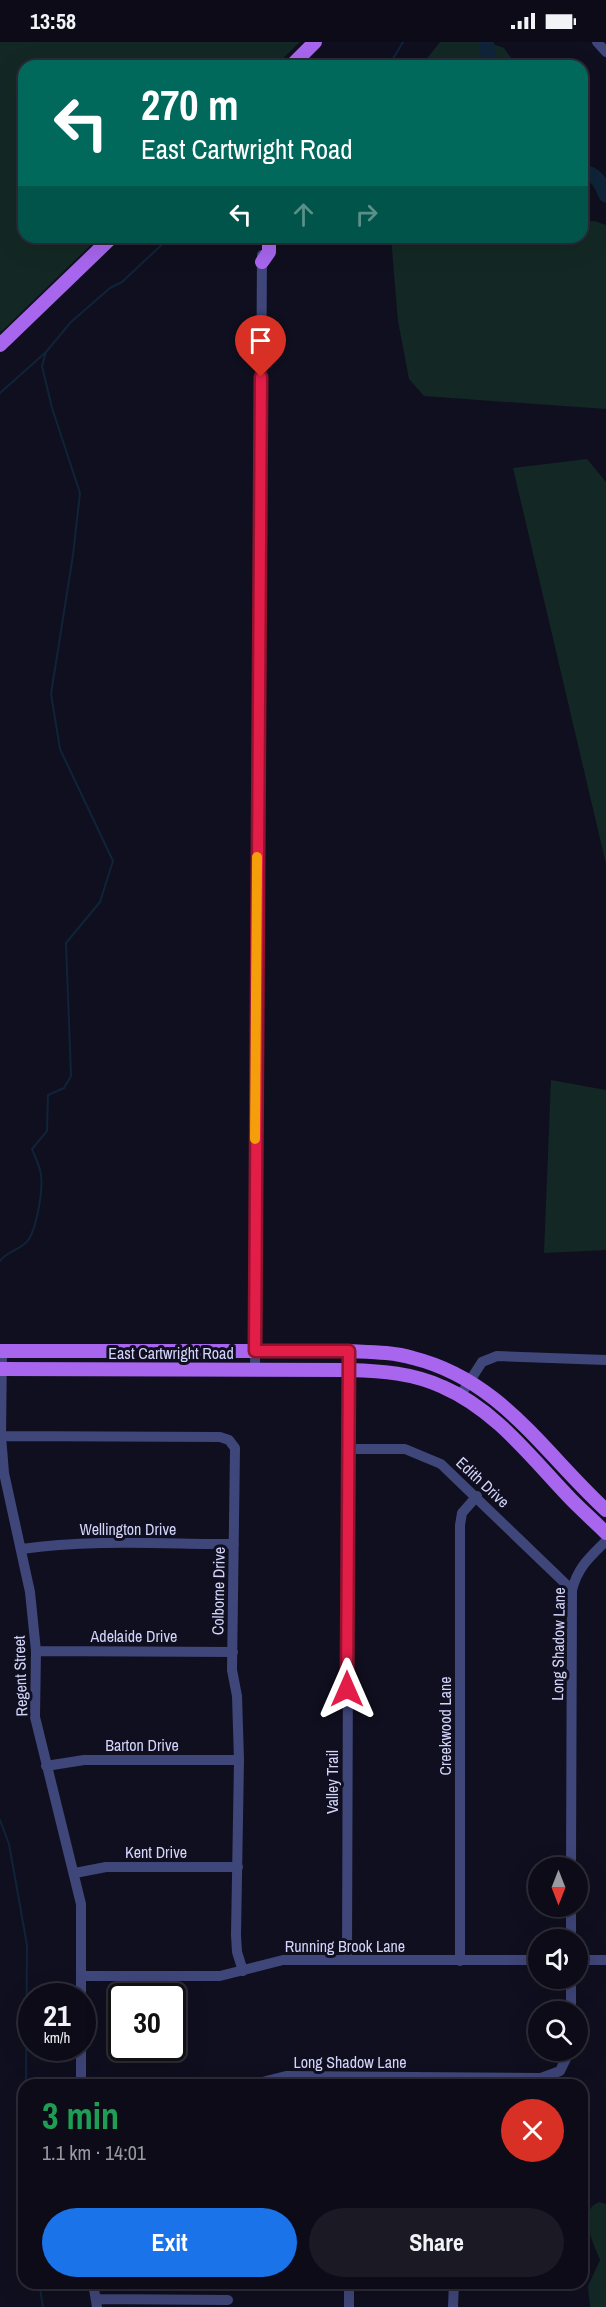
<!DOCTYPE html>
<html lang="en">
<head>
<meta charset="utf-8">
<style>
	body { margin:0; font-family:"Archivo Narrow",sans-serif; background:#1a1924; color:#f1f3f6; height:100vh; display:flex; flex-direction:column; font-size:22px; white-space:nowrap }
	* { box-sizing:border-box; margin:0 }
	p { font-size:20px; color:#9a9ba1 }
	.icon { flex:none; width:33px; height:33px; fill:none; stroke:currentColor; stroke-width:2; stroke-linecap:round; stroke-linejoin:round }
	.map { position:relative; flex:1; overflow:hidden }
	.panel { position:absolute; left:18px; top:2037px; width:570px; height:210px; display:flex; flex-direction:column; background:#0c0b17; border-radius:18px; box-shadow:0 6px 24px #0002,0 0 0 2px #2c2b36 }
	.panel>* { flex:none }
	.top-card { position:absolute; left:18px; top:18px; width:570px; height:183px; border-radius:18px; box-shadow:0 6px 24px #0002,0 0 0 2px #2c2b36; background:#00695c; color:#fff; overflow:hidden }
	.needle { width:39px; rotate:180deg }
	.fabs { position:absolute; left:528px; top:1815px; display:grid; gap:12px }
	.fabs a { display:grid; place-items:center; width:60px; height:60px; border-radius:50%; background:#0c0b17; box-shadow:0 6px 24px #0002,0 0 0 2px #2c2b36; font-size:30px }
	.speed { position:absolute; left:18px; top:1941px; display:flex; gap:12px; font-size:30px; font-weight:700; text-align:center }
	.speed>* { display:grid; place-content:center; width:78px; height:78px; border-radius:50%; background:#0c0b17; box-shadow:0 6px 24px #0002,0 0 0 2px #2c2b36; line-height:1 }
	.speed small { font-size:15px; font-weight:400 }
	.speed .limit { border:3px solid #111; border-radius:9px; background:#fff; color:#111 }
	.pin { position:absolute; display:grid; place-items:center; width:51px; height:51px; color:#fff; margin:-62px -26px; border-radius:50% 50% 50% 0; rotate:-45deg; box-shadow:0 0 6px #0007 }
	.pin .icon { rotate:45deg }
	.me { position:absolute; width:66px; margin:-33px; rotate:0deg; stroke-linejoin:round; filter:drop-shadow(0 0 4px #0008) }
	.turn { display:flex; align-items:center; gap:21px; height:126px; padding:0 24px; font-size:27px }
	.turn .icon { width:78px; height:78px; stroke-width:2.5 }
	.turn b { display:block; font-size:42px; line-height:51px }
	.lanes { display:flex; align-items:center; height:57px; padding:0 24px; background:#0003; justify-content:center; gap:30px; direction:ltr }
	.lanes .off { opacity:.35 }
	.round { display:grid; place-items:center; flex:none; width:63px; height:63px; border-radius:32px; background:#1a1924 }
	.head { display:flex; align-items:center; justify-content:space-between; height:102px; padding:0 24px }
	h1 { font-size:36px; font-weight:700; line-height:45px; color:#1e9e55 }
	.cta { display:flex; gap:12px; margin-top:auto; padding:12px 24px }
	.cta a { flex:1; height:69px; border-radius:36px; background:#1a73e8; color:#fff; font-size:24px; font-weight:700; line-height:69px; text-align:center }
	.cta a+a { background:#1a1924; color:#f1f3f6 }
	.status { display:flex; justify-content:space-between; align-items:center; height:42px; padding:0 30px; background:#0c0b17; direction:ltr }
	.status svg { height:16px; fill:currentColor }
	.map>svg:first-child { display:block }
</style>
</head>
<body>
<div class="status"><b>13:58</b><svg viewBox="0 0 49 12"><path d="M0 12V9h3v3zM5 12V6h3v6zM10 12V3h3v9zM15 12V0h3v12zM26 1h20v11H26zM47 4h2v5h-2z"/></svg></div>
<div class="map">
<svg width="606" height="2265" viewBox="0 0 606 2265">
	<rect width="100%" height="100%" fill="#100f1f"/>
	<path fill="#132824" d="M0 0H300L275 24H24V195H99L0 291Z
		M440 0H488L504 6 517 24H421Z
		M594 179 606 183V367L424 354 409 337 398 279 391 195H582V180Z
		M587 417 606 440V822L513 426Z
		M551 1038 606 1048V1208L544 1211Z
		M599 2160 606 2162V2265H590L588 2244 600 2218C594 2202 576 2169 599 2160Z"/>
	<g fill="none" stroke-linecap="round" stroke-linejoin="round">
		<path stroke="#0f2439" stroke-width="2" d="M386 24 393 17 403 0
			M0 351 46 310 71 280 110 246 122 240 170 195
			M0 1219C7 1209 23 1207 29 1197 37 1184 43 1148 41 1133 40 1124 35 1115 32 1107L47 1089 48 1053 64 1046 71 1034 66 901 100 860 113 819 60 707 51 652 73 513 80 451 52 366 42 324 46 310
			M0 1778 9 1802 27 1903 26 2043
			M39 2241 43 2265"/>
		<path stroke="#0f2439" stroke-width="15" d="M486 0 490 24
			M582 130C596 131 601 141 606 153"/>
		<path stroke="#3f4679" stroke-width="10" d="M597 0 606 10
			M2 1309 1 1394 4 1431 30 1550 36 1609 35 1675 81 1862V1954
			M255 1327 262 213
			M460 1354 482 1320 497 1314 606 1318
			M1 1394 220 1395 229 1398 235 1406 232 1628 237 1654 239 1718 236 1893 237 1910 243 1929
			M348 1407H405L441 1422 572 1548
			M22 1507C91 1497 164 1502 234 1502
			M36 1609 233 1610
			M46 1724 84 1718H239
			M571 1826 572 1548C578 1525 589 1516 606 1499
			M75 1831 106 1825H238
			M571 1898V1864
			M347 1918 349 1309
			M578 1918H606
			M460 1919V1483L462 1471 477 1454
			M81 1934H220L283 1918H538
			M571 1970V1936
			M81 2042H255L286 2034 541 2036 560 2029 570 2008
			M81 2043V2006
			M93 2241 97 2265
			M97 2257 228 2258
			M349 2265V2241
			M453 2265 454 2241"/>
		<path stroke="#a766ed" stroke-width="14" d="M291 24 315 0
			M262 220 269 210V195
			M0 303 112 195
			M0 1309H349C371 1310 393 1310 413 1316 501 1338 543 1410 606 1468
			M0 1327 349 1328C382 1329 413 1331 443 1345 494 1367 530 1414 567 1453 579 1466 593 1478 606 1491"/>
	</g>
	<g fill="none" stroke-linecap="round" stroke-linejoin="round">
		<g stroke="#92132f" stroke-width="15">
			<path id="route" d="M261 335 255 1309H349L347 1647"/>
		</g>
		<use href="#route" stroke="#e11d48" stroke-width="10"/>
		<path stroke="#f59e0b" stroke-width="10" d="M255 1097 257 815"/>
	</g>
	<g text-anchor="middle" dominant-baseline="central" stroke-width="6" stroke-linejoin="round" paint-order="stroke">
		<g font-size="16" fill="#d2d4fa" stroke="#100f1f">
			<text x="171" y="1311">East Cartwright Road</text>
			<text transform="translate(483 1440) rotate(43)">Edith Drive</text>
			<text x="128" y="1487">Wellington Drive</text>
			<text transform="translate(218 1549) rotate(-89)">Colborne Drive</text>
			<text x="134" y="1594">Adelaide Drive</text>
			<text transform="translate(558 1602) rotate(-89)">Long Shadow Lane</text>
			<text transform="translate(20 1634) rotate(-92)">Regent Street</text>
			<text transform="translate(445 1684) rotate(-90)">Creekwood Lane</text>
			<text x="142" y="1703">Barton Drive</text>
			<text transform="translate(332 1740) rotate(-90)">Valley Trail</text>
			<text x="156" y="1810">Kent Drive</text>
			<text x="345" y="1904">Running Brook Lane</text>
			<text x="350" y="2020">Long Shadow Lane</text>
		</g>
	</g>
</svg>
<div class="fabs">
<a><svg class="needle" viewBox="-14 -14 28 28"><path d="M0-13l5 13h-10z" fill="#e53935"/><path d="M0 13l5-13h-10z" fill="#9a9ba1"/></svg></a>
<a><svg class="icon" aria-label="sound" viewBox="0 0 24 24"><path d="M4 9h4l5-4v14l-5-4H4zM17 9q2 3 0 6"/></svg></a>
<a><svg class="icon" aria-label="search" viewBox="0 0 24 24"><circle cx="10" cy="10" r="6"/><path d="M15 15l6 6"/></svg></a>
</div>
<div class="speed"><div>21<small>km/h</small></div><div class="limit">30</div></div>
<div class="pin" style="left:261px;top:335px;background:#d93025"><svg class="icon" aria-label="arrive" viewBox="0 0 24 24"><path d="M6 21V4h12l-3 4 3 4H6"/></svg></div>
<svg class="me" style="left:347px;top:1647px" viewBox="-20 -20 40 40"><path d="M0-17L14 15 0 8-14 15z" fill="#e11d48" stroke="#fff" stroke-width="4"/></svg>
<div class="top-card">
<div class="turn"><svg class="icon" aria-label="left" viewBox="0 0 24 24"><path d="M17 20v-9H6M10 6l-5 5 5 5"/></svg><div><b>270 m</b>East Cartwright Road</div></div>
<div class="lanes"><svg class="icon" aria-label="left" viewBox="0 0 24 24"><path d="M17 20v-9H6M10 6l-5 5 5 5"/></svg><svg class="icon off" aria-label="ahead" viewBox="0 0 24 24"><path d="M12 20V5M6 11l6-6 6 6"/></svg><svg class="icon off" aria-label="right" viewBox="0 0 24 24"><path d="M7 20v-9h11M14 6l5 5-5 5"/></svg></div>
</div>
<section class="panel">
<div class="head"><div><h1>3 min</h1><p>1.1 km · 14:01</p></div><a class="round" style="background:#d93025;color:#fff"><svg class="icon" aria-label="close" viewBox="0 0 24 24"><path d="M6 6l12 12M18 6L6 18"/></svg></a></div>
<div class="cta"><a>Exit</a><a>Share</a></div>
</section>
</div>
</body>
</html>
